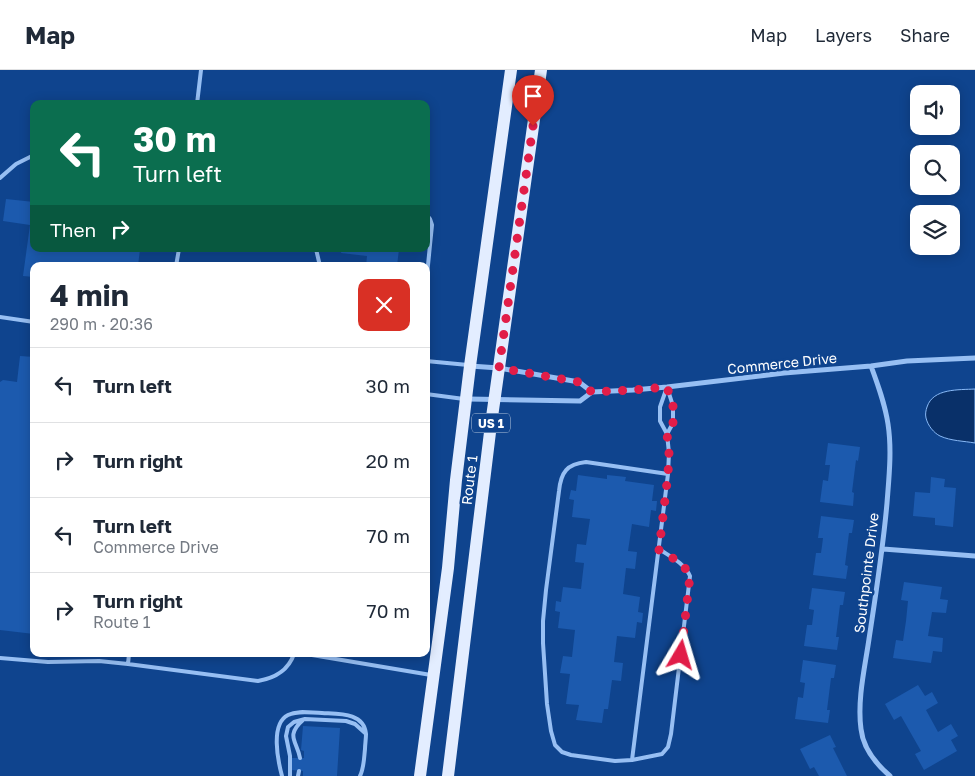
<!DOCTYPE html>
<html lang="en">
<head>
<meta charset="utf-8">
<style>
	body { margin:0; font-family:"Golos Text",sans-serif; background:#f6f6f7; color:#1f2937; height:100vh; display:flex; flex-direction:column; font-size:19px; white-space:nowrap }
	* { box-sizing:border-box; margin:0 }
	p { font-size:16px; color:#747a83 }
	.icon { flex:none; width:28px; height:28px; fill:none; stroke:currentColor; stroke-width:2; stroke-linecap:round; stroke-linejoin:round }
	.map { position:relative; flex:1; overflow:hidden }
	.details { position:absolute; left:30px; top:192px; width:400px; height:395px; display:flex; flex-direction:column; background:#fff; border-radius:10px; box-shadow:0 2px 12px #0003 }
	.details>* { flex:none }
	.hud { position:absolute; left:30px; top:30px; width:400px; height:152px; border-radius:10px; box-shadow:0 2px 12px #0003; background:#0b6e4f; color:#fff; overflow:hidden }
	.buttons { position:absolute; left:910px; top:15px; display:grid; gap:10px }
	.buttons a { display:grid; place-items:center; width:50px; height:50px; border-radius:10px; background:#fff; box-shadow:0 2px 12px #0003; font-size:25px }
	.pin { position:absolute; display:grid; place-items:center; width:42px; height:42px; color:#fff; margin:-51px -21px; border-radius:50% 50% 50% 0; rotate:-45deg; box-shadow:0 0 5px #0007 }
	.pin .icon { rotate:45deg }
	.me { position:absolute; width:55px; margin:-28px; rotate:7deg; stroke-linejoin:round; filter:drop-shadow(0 0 4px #0008) }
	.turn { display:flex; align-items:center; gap:18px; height:105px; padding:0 20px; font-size:22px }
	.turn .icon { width:65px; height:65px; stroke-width:2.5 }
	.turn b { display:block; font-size:35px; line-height:42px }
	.then { display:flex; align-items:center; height:48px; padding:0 20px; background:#0003; gap:10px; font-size:19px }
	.round { display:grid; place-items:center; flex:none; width:52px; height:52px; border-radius:10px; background:#f6f6f7 }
	.headline { display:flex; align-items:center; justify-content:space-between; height:85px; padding:0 20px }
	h1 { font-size:30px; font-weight:700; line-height:38px }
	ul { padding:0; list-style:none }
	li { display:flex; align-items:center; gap:15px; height:75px; padding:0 20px; border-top:1px solid #e0e1e3 }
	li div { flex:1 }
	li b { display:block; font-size:19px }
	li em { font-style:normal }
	header { display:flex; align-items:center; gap:30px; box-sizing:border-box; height:70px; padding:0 25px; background:#fff; border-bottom:1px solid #e0e1e3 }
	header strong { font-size:24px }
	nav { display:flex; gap:28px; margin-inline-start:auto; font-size:18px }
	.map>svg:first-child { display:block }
</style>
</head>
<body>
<header>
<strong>Map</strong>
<nav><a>Map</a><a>Layers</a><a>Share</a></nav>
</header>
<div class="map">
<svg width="975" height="706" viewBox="0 0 975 706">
	<rect width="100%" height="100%" fill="#0f448e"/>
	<path fill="#093069" stroke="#88b9f7" d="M975 319V373C964 371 951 371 940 366 934 363 928 356 926 348 925 344 926 340 927 337 933 318 959 320 975 319Z"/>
	<path fill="#1c5aae" d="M6 129 34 132V179H140L138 196H34V207L23 206 30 155 3 151Z
		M342 179H399L397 196H366L367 186 341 183Z
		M20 286 34 287V564L0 560V312L3 310 17 312Z
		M828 373 860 377 858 391 856 390 852 422 854 423 853 436 820 432 823 410 828 411 830 395H825Z
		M578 405 607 409V405L617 406 626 407 625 411 654 415 652 431H657L656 441 651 440 649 457 632 454 628 481 637 482 635 499 626 498 623 524 640 527 638 542 643 543 642 553 637 552 635 568 617 566 614 592 623 593 621 611 612 610 608 639H604L602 653 576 650 579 635 566 634 570 604 560 603 563 586 572 587 575 560 558 558 560 542 555 541 556 531 561 532 563 517 581 519 584 493 575 492 577 474 586 475 590 449 572 447 574 430 569 429 571 420 576 421Z
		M931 407 945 409 944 417 956 418 953 457 935 455V448L913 446 915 422 930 423Z
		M821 446 854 450 852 463H849L845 495 848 496 846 509 813 505 816 483H821L822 476 823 468H818Z
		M904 512 942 517 940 529 948 530 946 543 932 542 928 566 943 568 942 582 933 581 931 593 893 588 896 570 903 571 906 551 908 531 901 530Z
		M812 518 845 522 843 535H840L836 567H839L837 580 804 576 807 555H812L814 540 809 539Z
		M803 590 836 595 834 608H831L827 640H830L828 653 795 649 798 627 803 628 805 613 800 612Z
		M918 615 925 626 932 622 938 633 926 640 938 662 951 654 958 666 951 670 957 681 924 700 915 684 921 681 901 646 894 650 885 634Z
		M303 656 340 658 337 706H303V701L291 700V688H304V681L301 680Z
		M830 665 836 677 833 678 847 706H819L814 697 810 699 800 679Z"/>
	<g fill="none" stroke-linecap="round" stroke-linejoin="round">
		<path stroke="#97bff3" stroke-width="4" d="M197 34 201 0
			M0 108 16 94 34 85
			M426 144 430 149 432 155 427 205
			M316 179 320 196
			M176 196 179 179
			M0 247 34 252
			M426 291 468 295
			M667 317 660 337V351L667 364 669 383 668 404 632 690 615 691 571 685 562 682 555 675 551 661 547 634 543 573V551L546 520 559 421C561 402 567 394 586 392L668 404
			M667 317 673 336V353L667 364
			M426 324 464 329
			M306 584 431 605
			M0 588 48 592 99 591 128 594 258 611C275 608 288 601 294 584
			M128 594 129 584
			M300 688C297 671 285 666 303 650
			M632 690 662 684 668 677 671 664 690 506C684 493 671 487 659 479
			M282 706C278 691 270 654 288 645 298 640 311 643 322 643 338 644 364 642 366 664 366 669 365 675 365 679 364 688 364 698 360 706
			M290 706V686L286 666 288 657 294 652 305 649 346 651 355 654 365 663
			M298 706 299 701"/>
		<path stroke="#97bff3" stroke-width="5" d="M470 296 499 298 579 312 592 322
			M871 296C878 315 885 334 888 354 892 380 889 407 887 433 883 479 876 523 869 569 865 597 857 630 861 659 863 678 876 694 890 706
			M468 329 580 331 592 322 633 320 667 317 784 303 871 296 907 291 975 288
			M883 479 975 486"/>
		<path stroke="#e3edff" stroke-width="12" d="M420 706 448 498 456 410 470 296 511 0
			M448 706 491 354 541 0"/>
	</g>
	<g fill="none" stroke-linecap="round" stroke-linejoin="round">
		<path stroke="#e11d48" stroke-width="9" stroke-dasharray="0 16.2" d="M533 56 499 298 579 312 592 322 633 320 667 317 673 336V353L667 364 669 383 668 404 659 480C671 487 684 493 690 506L681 585"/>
	</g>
	<g text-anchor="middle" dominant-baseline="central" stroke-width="5" stroke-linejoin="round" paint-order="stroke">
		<rect fill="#0f448e" stroke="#b7c7dd" stroke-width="1" x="472" y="343.5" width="38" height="19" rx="4"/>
		<g font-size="12" font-weight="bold" fill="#fff">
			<text x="491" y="353">US 1</text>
		</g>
		<g font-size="14" fill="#fff" stroke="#0f448e">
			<text transform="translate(782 293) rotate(-6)">Commerce Drive</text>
			<text transform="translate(469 410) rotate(-83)">Route 1</text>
			<text transform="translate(866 503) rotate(-83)">Southpointe Drive</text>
		</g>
	</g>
</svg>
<div class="buttons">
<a><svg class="icon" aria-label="sound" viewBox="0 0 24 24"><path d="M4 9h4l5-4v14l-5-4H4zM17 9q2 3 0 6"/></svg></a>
<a><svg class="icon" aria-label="search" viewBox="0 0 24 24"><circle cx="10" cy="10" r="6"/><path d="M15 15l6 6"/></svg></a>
<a><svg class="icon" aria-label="layers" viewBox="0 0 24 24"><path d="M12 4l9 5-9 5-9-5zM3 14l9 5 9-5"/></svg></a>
</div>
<div class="pin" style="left:533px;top:56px;background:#d93025"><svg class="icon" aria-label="arrive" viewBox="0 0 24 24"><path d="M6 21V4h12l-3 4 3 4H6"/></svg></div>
<svg class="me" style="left:681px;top:585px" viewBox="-20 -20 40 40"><path d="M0-17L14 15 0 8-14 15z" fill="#e11d48" stroke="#fff" stroke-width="4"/></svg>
<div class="hud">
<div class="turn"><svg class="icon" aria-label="left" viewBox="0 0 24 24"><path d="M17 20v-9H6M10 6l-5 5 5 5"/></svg><div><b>30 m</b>Turn left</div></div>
<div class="then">Then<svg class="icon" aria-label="right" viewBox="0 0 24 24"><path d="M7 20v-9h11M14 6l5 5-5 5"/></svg></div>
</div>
<section class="details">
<div class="headline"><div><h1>4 min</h1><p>290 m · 20:36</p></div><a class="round" style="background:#d93025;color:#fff"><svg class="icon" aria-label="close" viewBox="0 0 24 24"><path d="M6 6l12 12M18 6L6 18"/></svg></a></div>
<ul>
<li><svg class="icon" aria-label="left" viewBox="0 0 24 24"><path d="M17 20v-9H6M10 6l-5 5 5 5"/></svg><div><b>Turn left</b></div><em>30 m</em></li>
<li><svg class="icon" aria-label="right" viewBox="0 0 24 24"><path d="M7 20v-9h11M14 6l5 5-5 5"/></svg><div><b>Turn right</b></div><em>20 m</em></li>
<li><svg class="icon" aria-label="left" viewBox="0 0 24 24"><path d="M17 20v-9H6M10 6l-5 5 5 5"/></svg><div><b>Turn left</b><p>Commerce Drive</p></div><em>70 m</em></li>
<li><svg class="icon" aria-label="right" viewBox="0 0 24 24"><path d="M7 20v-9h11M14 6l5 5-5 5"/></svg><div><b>Turn right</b><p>Route 1</p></div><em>70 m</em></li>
</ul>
</section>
</div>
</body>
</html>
